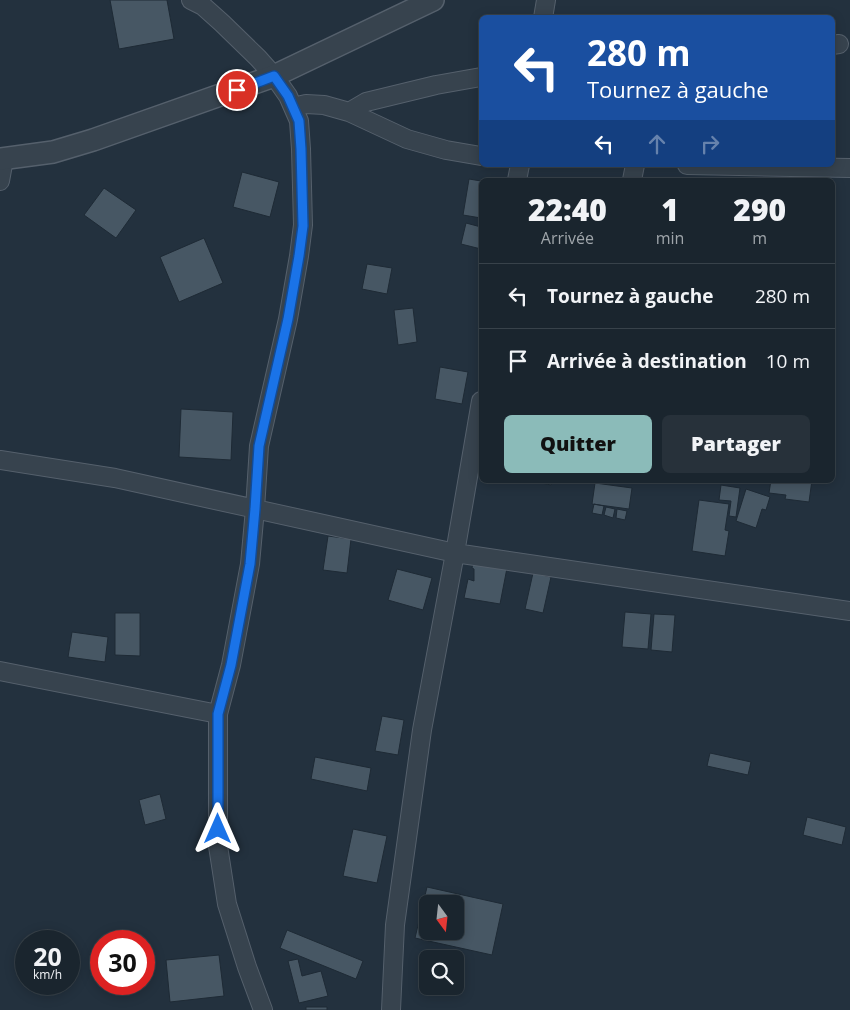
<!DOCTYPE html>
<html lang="fr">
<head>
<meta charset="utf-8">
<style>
	body { margin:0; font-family:"Open Sans",sans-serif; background:#27313a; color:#f1f3f6; height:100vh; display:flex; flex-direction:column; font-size:19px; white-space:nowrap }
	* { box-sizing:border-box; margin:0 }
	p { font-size:16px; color:#9fa5aa }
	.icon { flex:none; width:28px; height:28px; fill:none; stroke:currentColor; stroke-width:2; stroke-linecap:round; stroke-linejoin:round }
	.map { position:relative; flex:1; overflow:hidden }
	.sheet { position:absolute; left:479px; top:178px; width:356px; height:305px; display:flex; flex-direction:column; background:#1a252e; border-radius:8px; box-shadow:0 2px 12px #0003,0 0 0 1px #38424a }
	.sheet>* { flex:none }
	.guide { position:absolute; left:479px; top:15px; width:356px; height:152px; border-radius:8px; box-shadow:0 2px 12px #0003,0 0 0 1px #38424a; background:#1a4fa0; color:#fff; overflow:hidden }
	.needle { width:32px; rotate:165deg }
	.tools { position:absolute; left:419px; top:895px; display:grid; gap:10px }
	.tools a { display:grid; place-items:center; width:45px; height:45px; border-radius:8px; background:#1a252e; box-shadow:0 2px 12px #0003,0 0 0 1px #38424a; font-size:25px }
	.speed { position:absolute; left:15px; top:930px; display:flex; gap:10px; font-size:25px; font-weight:700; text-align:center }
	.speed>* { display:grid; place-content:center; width:65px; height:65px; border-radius:50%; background:#1a252e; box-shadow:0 2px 12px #0003,0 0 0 1px #38424a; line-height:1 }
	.speed small { font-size:12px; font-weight:400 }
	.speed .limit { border:8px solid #d22; background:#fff; color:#111 }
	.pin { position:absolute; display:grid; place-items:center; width:42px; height:42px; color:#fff; margin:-21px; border:2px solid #fff; border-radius:50%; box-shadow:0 1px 5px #0007 }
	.me { position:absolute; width:55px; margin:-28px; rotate:0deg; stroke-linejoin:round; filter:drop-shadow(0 0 4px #0008) }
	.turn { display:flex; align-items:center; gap:18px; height:105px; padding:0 25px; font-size:22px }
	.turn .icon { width:65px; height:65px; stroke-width:2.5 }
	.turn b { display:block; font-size:35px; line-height:42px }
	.lanes { display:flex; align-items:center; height:48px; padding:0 25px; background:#0003; justify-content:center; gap:25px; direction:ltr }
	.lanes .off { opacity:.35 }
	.eta { display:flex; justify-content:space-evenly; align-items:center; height:85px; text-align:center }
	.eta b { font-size:30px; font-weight:800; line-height:35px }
	.button { display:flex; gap:10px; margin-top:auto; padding:10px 25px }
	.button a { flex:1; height:58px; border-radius:8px; background:#8bbbb9; color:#111; font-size:20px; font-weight:800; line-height:58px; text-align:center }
	.button a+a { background:#27313a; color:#f1f3f6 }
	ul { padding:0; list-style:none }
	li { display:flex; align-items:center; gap:15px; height:65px; padding:0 25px; border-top:1px solid #38424a }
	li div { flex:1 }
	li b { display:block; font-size:19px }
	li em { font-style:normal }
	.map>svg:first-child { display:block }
</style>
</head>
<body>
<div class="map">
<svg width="850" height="1010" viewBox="0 0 850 1010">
	<rect width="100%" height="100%" fill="#23313e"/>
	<path fill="#475764" stroke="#1e2a35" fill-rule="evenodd" d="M110 0H167L174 39 119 49Z
		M242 172 279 182 270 217 233 207Z
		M469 179 481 181V218L463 215Z
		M104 188 136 210 116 238 84 215Z
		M466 223 481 227V249L461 244Z
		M204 238 223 283 179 302 160 257Z
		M367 264 392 268 387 294 362 289Z
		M413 308 417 342 398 345 394 310Z
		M440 367 468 372 462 404 435 399Z
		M181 409 233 412 231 460 179 457Z
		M528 480H552L551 485Z
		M771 480H812L809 502 785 499 786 495 769 493Z
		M595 483 632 488 629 509 592 504Z
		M721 485 740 488 736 517 729 516 731 501 719 500Z
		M746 489 770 497 766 510 762 509 756 528 736 521Z
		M699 500 729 504 725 530 729 531 725 556 692 551Z
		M594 504 604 506 602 515 592 513Z
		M606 507 615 509 613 518 604 515Z
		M617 509 627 511 625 520 616 518Z
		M328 536 351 539 347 573 323 570Z
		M473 562 507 568 500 604 464 598 468 579 474 581V569L472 568Z
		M397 569 432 578 423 610 388 600Z
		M533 573 551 577 543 613 525 609Z
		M625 612 651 614 648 649 622 647Z
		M115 613H140V656L115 655Z
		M654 614 675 615 672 652 651 650Z
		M72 632 108 637 105 662 68 657Z
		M382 716 404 720 398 755 375 751Z
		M710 753 751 762 748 775 707 766Z
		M315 757 371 768 367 791 311 779Z
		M160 794 166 819 145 825 139 800Z
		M807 817 846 827 842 845 803 835Z
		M353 829 387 836 377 883 343 876Z
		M427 887 503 904 492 955 415 938ZM428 904H455V931H428Z
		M287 930 363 961 356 979 280 948Z
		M219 955 224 996 170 1002 166 960Z
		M298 959 302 976 321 971 328 996 299 1003 288 961Z
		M306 1007H327V1010H306Z"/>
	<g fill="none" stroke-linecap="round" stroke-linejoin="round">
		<g stroke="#55606c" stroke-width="20">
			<path id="minor" d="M191 0 203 6 222 23 258 58 274 76 288 96 299 121 301 149 303 225 299 256 288 319 259 446 255 509 250 564 231 665 218 714V846L227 904 247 967 263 1010
				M543 18 546 0
				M832 45 839 44
				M293 107 306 104 324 105 349 112 407 139 446 150 481 156
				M349 112 366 102 436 85 481 77
				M687 165 850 168
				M517 180 520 165
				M632 180 635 165
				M0 181 4 159
				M0 460 115 478 455 553 850 611
				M0 671 218 714
				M391 1010 395 925 422 730 455 553 481 401"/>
		</g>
		<g stroke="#55606c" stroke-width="24">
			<path id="tertiary" d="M0 159 53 152 93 140 274 76 433 0"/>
		</g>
		<use href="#minor" stroke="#37434e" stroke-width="18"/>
		<use href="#tertiary" stroke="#37434e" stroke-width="21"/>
	</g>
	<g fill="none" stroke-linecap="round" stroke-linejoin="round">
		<g stroke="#114b97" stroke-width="12">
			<path id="route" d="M218 829V714L231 665 250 564 255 509 259 446 288 319 299 256 303 226 301 149 299 121 288 96 274 76 237 90"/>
		</g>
		<use href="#route" stroke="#1a73e8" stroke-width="9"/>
	</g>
</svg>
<div class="tools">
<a><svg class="needle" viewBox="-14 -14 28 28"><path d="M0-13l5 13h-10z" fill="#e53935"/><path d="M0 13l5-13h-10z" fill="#9fa5aa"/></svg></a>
<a><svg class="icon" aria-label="search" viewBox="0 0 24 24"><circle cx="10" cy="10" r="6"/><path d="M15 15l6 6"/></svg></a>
</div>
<div class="speed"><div>20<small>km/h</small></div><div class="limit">30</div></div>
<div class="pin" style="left:237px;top:90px;background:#d93025"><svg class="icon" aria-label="arrive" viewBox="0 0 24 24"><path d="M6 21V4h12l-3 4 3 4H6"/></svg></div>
<svg class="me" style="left:218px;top:829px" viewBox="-20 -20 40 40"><path d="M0-17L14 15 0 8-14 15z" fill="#1a73e8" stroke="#fff" stroke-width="4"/></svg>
<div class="guide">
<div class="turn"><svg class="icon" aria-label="left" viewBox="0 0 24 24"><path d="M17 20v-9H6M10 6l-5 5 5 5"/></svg><div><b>280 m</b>Tournez à gauche</div></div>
<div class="lanes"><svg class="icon" aria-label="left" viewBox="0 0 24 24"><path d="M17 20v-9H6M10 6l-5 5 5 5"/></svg><svg class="icon off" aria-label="ahead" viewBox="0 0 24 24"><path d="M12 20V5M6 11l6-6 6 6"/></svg><svg class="icon off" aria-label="right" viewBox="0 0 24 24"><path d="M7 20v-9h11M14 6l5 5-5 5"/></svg></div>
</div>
<section class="sheet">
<div class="eta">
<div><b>22:40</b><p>Arrivée</p></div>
<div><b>1</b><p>min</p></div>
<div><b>290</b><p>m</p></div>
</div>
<ul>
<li><svg class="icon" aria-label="left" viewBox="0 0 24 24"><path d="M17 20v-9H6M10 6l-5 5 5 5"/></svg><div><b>Tournez à gauche</b></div><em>280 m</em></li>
<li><svg class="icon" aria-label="arrive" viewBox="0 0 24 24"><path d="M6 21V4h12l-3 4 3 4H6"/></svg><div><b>Arrivée à destination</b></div><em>10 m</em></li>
</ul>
<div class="button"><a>Quitter</a><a>Partager</a></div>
</section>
</div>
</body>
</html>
